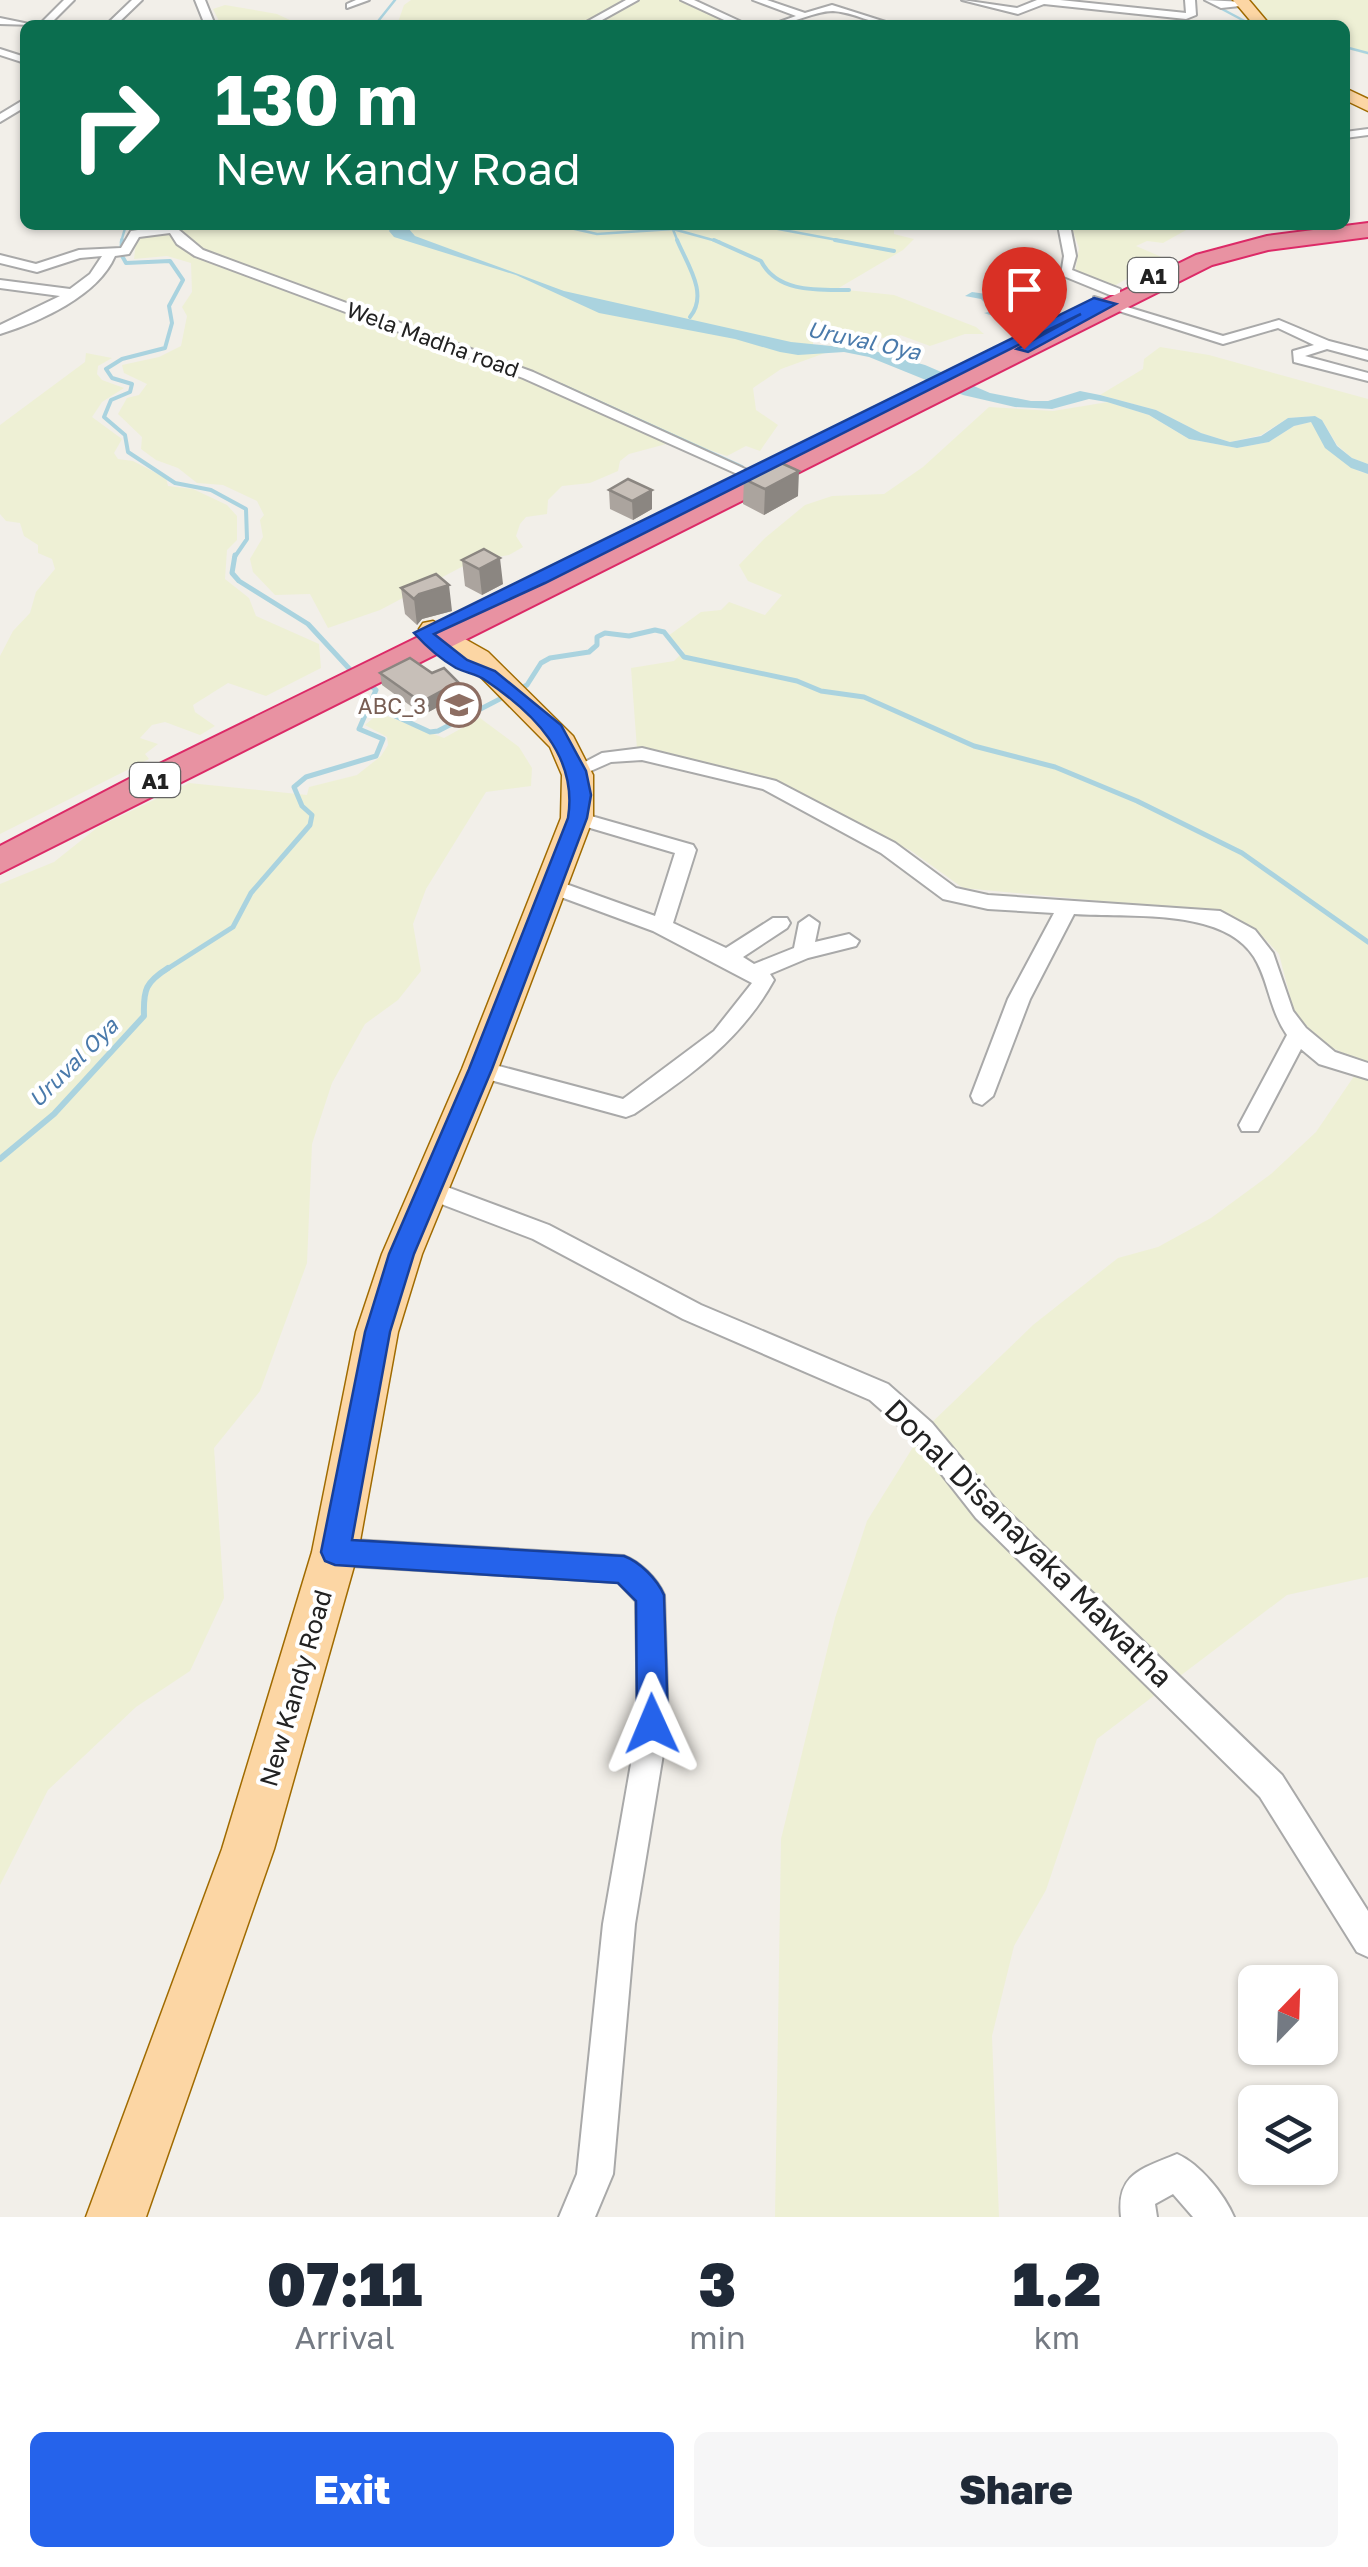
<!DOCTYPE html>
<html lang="en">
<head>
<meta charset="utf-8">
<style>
	body { margin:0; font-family:"Golos Text",sans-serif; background:#f6f6f7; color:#1f2937; height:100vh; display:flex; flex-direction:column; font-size:38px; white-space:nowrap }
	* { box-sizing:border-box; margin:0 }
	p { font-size:32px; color:#747a83 }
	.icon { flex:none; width:55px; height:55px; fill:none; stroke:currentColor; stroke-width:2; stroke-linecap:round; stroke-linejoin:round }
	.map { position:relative; height:2217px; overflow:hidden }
	.side { display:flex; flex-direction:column; background:#fff; flex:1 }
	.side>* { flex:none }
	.banner { position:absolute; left:20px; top:20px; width:1330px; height:210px; border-radius:15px; box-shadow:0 2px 8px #0004; background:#0b6e4f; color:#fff; overflow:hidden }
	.needle { width:65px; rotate:23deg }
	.controls { position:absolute; left:1238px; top:1965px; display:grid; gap:20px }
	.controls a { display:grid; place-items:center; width:100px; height:100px; border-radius:15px; background:#fff; box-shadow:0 2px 8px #0004; font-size:50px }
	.pin { position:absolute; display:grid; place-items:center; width:85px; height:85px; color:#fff; margin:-102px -42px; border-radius:50% 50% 50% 0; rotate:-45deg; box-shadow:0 0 10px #0007 }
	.pin .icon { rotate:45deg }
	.me { position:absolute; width:110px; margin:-55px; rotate:359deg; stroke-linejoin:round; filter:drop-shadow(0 0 8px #0008) }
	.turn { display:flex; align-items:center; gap:35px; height:210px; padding:0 30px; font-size:45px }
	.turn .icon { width:130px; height:130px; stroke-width:2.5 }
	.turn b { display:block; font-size:70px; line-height:85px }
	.eta { display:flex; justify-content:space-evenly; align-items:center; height:170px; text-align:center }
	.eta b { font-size:60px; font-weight:800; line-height:70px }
	.primary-button { display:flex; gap:20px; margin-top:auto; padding:20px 30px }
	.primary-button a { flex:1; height:115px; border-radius:15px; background:#2563eb; color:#fff; font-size:40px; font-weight:800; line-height:115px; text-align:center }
	.primary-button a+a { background:#f6f6f7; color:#1f2937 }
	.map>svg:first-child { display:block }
</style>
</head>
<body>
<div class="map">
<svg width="1368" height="2217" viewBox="0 0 1368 2217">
	<rect width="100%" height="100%" fill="#f2efe9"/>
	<path fill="#eef0d5" d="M411 0H686L743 25 595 20 559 25H397L404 5Z
		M1255 0H1368V55L1345 48V25H1266L1248 2Z
		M225 5 277 14 292 21 291 25H221L213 9Z
		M138 225H894V234L914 239 903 250 837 289 894 295 976 327 984 334H965L930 346 900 335 894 340 863 334 813 337V351L825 353 781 369 753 388 756 410 778 425 760 451 746 446 727 456 681 440 629 454 620 461 618 471 590 483 562 486 548 500 547 514 526 517 520 524 516 536 523 547 509 555 471 562 380 610 328 628 310 594 275 595 253 572 250 559 263 537 260 520 264 515 257 501 223 485 197 483 178 468 156 460 141 449 142 437 118 414 127 398 139 395 147 384 124 373 122 365 159 357 181 346 187 316 182 307 192 292 191 263 167 256 134 259Z
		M1071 225H1195L1163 243 1147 241 1136 246 1164 258 1112 287 1075 272 1079 248Z
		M1160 347 1209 355 1368 399V464L1352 458 1337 445 1322 420 1315 416 1288 418 1261 435 1230 442 1201 433 1156 410 1100 395 1143 369 1144 359Z
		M86 353 112 358 98 366 97 374 102 380 124 388 102 402 92 417 122 439 114 453 118 459 133 461 166 478 168 486 193 489 227 505 237 516V540L227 550 225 579 249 598 256 616 319 644 321 668 266 696 228 683 193 705 195 712 215 726 200 735 165 722 152 725 140 738 158 744 145 754 149 759 0 834V656L13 631 30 613 36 592 55 569 52 559 38 553V545L24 536 20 523 6 521 0 514V425L85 362Z
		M1108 402 1149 415 1189 439 1237 448 1269 442 1294 426 1311 422 1358 471 1368 474V1577L1287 1595 1097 1739 1046 1890 1014 1946 992 2036 999 2217H775L781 1839 835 1618 867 1521 923 1431 1033 1325 1118 1258 1158 1247 1211 1218 1271 1174 1316 1132 1363 1063 1331 1047 1295 1016 1279 954 1264 938 1226 913 963 888 910 850 857 831 793 789 680 756 637 749 631 668 674 661 684 651 668 636 701 612 721 610 729 602 765 615 782 595 748 581 739 565 765 538 805 505 832 496 884 494 923 467 989 407 1053 411Z
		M379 713 444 738 480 718 519 747 532 768 531 786 486 792 426 889 413 924 421 971 398 1000 365 1024 332 1083 312 1144 307 1263 260 1391 214 1448 224 1598 190 1671 136 1707 48 1790 0 1885V884L54 862 98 827 189 783 307 795 309 787 357 775 381 756 388 745 387 737 365 725Z"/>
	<path fill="#aad3df" d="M393 225H417L409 229 415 236 564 291 791 342 871 350 925 365 990 393 1031 401H1048L1080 391 1100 395 1156 410 1201 433 1230 442 1261 436 1288 418 1315 416 1322 420 1337 446 1352 458 1368 464V474L1351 468 1325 448 1311 422 1294 426 1269 442 1237 448 1189 439 1149 415 1107 402 1089 399 1052 409 1015 407 963 395 869 357 844 352 798 355 780 352 735 339 599 313 516 275 394 237 389 231Z
		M972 292 1014 298 1051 311 1038 315 1044 323 1031 329 984 313 993 311 981 299 965 296Z"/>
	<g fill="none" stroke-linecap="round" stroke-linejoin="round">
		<path stroke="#aad3df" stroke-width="2.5" d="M1205 0 1252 25
			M375 25 395 0
			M1345 47 1368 53
			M557 225 597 234 673 229 720 242
			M757 225 848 242
			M672 227 678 242
			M121 242 126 225"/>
		<path stroke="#aad3df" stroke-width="4" d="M122 240 121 254 126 263 170 261 183 280 169 306 172 323 165 348 122 359 106 369 112 378 132 384 130 392 111 400 104 417 125 435 128 452 175 483 211 490 246 509 247 539 234 558
			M677 240C687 264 709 294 690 317
			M714 240 761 261C777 293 818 290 849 290
			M835 240 894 251
			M561 385 742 467"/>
		<path stroke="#aad3df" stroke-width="5" d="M235 555 232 573 239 581 308 624 356 676
			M369 704 430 732 438 731 527 685 541 663 550 658 589 652 597 645V637L605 633 629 636 655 630 664 632 684 657 797 681 821 691 864 697 974 746 1055 767 1137 801 1242 853 1368 942
			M164 971 233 927 251 893 310 825 312 815 302 806 294 787 306 777 376 756 383 739 359 729 376 690 367 683"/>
		<path stroke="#aad3df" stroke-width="6" d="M0 1159 54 1114 144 1016C143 989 146 982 168 968"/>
		<g stroke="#a9a9a9" stroke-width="4">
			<path id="street" d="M64 0H74L49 25H39Z
				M132 0H142L116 25H106Z
				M195 0H205L215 25H205Z
				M356 0H369L347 8V4Z
				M626 0H638L593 25H581Z
				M681 0H694L748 25H735Z
				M753 0H767L805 13 832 5 895 25C873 25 854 12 833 11 813 11 792 25 771 25L796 16Z
				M962 0 1017 8 1037 0H1060L1186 13 1185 0H1195L1196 15 1186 19 1044 4 1018 14Z
				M1205 0 1244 2 1249 5 1221 8Z
				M0 18 34 25 0 24Z
				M0 49 25 57V63L0 55Z
				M25 99V107L0 122V114Z
				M1368 129V135L1345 138V132Z
				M173 225 203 250 533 372 756 474 744 477 523 378 195 256 177 244 170 233 139 237 129 254 115 256C98 296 39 322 0 334V325L60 296 0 288V280L70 289 90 274 102 256 80 258 37 272 0 263V255L36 264 79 250 121 248 131 231Z
				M1058 225H1070L1076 256 1072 270 1120 289V295H1110L1061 275 1064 256Z
				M1094 297 1223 336 1279 320 1329 341 1368 351V360L1327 349 1305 356 1368 373V381L1294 362 1293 351 1314 345 1278 328 1223 344 1094 303Z
				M642 748 776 781 895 843 956 888 988 895 1220 911 1255 930 1273 953 1293 1011 1306 1028 1335 1052 1368 1063V1079L1319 1064 1301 1049 1258 1131H1242L1239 1125 1287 1035C1269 1009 1269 981 1254 957 1223 907 1127 918 1074 914L1030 999 993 1096 982 1105 974 1102 971 1096 1008 999 1054 913 988 909 943 899 881 853 763 789 642 760 611 762 577 777 568 771 602 753Z
				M577 812 693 845 696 850 673 923 726 948 773 918H787L790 923 787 928 743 957 754 964 794 948 799 923 809 916 819 923 815 942 849 934 859 941 856 946 808 958 770 974 774 980C741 1040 690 1076 634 1114L626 1117 472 1075 469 1069 472 1063 480 1061 623 1099 714 1031 752 983 653 931 542 890 539 885 542 880 549 878 655 916 675 853 570 822V814Z
				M431 1181 549 1225 701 1305 888 1384 932 1423 996 1500 1282 1775 1368 1911V1957L1357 1952 1260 1797 976 1518 914 1439 870 1400 683 1319 533 1239 423 1197 419 1190 423 1183Z
				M335 1539 624 1556C640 1562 657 1579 664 1595L668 1724 635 1924 613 2174 595 2217H559L577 2174 603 1924 638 1724 636 1601 618 1582 335 1565 325 1561 321 1552 325 1543Z
				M1177 2154C1200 2164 1224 2194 1234 2217H1193L1173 2194 1155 2204 1157 2217H1121C1116 2174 1141 2169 1177 2154Z"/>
		</g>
		<g stroke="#a06b00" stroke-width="3">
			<path id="primary" d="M1233 0H1249L1270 25H1254Z
				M1345 88 1368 99V111L1345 100Z
				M433 621 488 652 573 736 593 775V818L498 1069 422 1254 398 1332 358 1552 274 1849 146 2217H86L222 1849 312 1552 356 1332 382 1254 462 1069 561 818 562 775 550 747 468 664 423 635 419 629 423 623Z"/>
		</g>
		<g stroke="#dc2a67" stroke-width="4">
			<path id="highway" d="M1368 223V237L1268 250 1212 265 0 873V846L129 779 1196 255 1267 236Z"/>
		</g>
		<use href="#street" fill="#fff" fill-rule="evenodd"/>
		<use href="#primary" fill="#fcd6a4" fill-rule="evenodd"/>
		<use href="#highway" fill="#e892a2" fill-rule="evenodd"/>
	</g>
	<path fill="#aba49e" d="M744 479 798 496 764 515 743 504Z
		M609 490 652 509 633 520 610 509Z
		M462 560 503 584 482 595 465 586Z
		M401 588 452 611 422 619 417 625 405 614Z
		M380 673 460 695 423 715 382 685Z"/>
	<path fill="#8b8681" d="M799 471 798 496 764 515 765 489Z
		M652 490V509L633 520 632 501Z
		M500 558 503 584 482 595 479 569Z
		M449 585 452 611 422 619 417 625 414 599 419 594Z
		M458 682 460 695 423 715 421 702Z"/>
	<path fill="#c7bfb8" stroke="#8b8681" stroke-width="2.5" d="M779 462 799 471 765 489 744 479Z
		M628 479 652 490 632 501 609 490Z
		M484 549 500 558 479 569 462 560Z
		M436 574 449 585 419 594 414 599 401 588Z
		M410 658 432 673 444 668 458 682 421 702 380 673Z"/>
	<path fill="#2563eb" stroke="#184099" stroke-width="2.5" d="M1094 298 1116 304 1028 352 1017 349 1081 314 1050 329 545 583 434 634 467 660 495 671 561 725 586 771 591 795 587 818 492 1069 414 1254 390 1332 352 1540 624 1556C640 1562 657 1579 664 1595L668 1724 663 1735 652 1739 642 1735 637 1724 636 1601 618 1583 335 1565 325 1561 321 1552 365 1332 389 1254 469 1069 568 818C578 756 534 713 485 680 477 674 466 673 456 668 442 660 425 645 414 633Z"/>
	<defs>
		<g id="school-ring" transform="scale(2.25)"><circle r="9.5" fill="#fff" stroke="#8d6e63" stroke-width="1.5"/><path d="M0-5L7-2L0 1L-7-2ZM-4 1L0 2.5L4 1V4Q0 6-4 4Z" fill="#8d6e63"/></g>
	</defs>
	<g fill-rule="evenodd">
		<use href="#school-ring" x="459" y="705"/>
	</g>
	<g text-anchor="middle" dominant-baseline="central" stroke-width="8" stroke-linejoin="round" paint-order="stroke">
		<g fill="#fff" stroke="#646464" stroke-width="2.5">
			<rect x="1128" y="258" width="50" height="34" rx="8"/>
			<rect x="130" y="763" width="50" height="34" rx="8"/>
		</g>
		<g font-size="22" font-weight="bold" fill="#222">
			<text x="1153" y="275">A1</text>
			<text x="155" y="780">A1</text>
		</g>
		<g font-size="22" fill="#222" stroke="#fff">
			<text transform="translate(433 339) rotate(20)">Wela Madha road</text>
		</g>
		<g font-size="22" font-style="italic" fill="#4a7aab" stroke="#fff">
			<text transform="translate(864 340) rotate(12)">Uruval Oya</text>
			<text transform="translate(73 1062) rotate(-45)">Uruval Oya</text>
		</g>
		<g font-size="22" fill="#785e54" stroke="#fff" text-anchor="end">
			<text x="426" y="705">ABC_3</text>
		</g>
		<g font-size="25" fill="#222" stroke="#fff">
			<text transform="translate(295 1688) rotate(-74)">New Kandy Road</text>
		</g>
		<g font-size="30" fill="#222" stroke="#fff">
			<text transform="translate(1029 1543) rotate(45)">Donal Disanayaka Mawatha</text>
		</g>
	</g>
</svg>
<div class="controls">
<a><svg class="needle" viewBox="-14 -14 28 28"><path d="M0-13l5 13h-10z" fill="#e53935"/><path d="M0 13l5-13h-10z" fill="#747a83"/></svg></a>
<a><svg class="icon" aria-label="layers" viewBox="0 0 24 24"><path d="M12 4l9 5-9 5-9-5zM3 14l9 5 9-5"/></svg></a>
</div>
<div class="pin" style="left:1024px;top:349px;background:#d93025"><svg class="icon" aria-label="arrive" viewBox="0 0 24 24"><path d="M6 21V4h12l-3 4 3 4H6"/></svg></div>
<svg class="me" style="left:652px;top:1724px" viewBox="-20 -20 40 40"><path d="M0-17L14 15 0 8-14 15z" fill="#2563eb" stroke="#fff" stroke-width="4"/></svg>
<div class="banner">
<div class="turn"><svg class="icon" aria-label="right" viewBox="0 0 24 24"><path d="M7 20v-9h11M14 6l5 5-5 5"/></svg><div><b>130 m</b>New Kandy Road</div></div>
</div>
</div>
<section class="side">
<div class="eta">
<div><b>07:11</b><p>Arrival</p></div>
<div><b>3</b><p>min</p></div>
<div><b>1.2</b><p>km</p></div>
</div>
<div class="primary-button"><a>Exit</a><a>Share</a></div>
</section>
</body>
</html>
